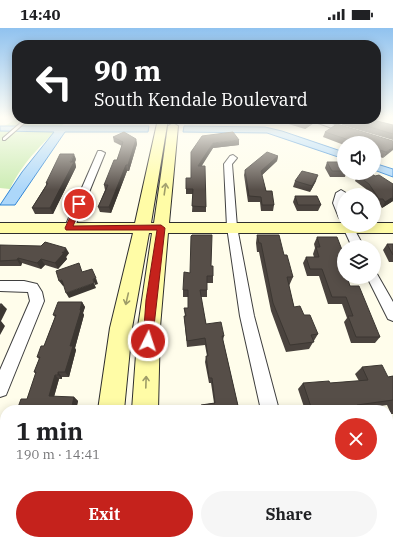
<!DOCTYPE html>
<html lang="en">
<head>
<meta charset="utf-8">
<style>
	body { margin:0; font-family:"IBM Plex Serif",serif; background:#f6f6f6; color:#202124; height:100vh; display:flex; flex-direction:column; font-size:15px; white-space:nowrap }
	* { box-sizing:border-box; margin:0 }
	p { font-size:13px; color:#757577 }
	.icon { flex:none; width:22px; height:22px; fill:none; stroke:currentColor; stroke-width:2; stroke-linecap:round; stroke-linejoin:round }
	.map { position:relative; flex:1; overflow:hidden }
	.panel { position:absolute; left:0px; top:377px; width:393px; height:140px; display:flex; flex-direction:column; background:#fff; border-radius:16px 16px 0 0; box-shadow:0 2px 10px #0003 }
	.panel>* { flex:none }
	.hud { position:absolute; left:12px; top:12px; width:369px; height:84px; border-radius:16px; box-shadow:0 2px 10px #0003; background:#202124; color:#fff; overflow:hidden }
	.fabs { position:absolute; left:337px; top:108px; display:grid; gap:8px }
	.fabs a { display:grid; place-items:center; width:44px; height:44px; border-radius:50%; background:#fff; box-shadow:0 2px 10px #0003; font-size:20px }
	.pin { position:absolute; display:grid; place-items:center; width:34px; height:34px; color:#fff; margin:-17px; border:2px solid #fff; border-radius:50%; box-shadow:0 1px 4px #0007 }
	.me { position:absolute; width:44px; margin:-22px; rotate:4deg; stroke-linejoin:round; filter:drop-shadow(0 0 3px #0008) }
	.turn { display:flex; align-items:center; gap:14px; height:84px; padding:0 16px; font-size:18px }
	.turn .icon { width:52px; height:52px; stroke-width:2.5 }
	.turn b { display:block; font-size:28px; line-height:34px }
	.round { display:grid; place-items:center; flex:none; width:42px; height:42px; border-radius:21px; background:#f6f6f6 }
	.head { display:flex; align-items:center; justify-content:space-between; height:68px; padding:0 16px }
	h1 { font-size:24px; font-weight:800; line-height:30px }
	.button { display:flex; gap:8px; margin-top:auto; padding:8px 16px }
	.button a { flex:1; height:46px; border-radius:24px; background:#c5221c; color:#fff; font-size:16px; font-weight:800; line-height:46px; text-align:center }
	.button a+a { background:#f6f6f6; color:#202124 }
	.status { display:flex; justify-content:space-between; align-items:center; height:28px; padding:0 20px; background:#fff; direction:ltr }
	.status svg { height:11px; fill:currentColor }
	.map>svg:first-child { display:block }
</style>
</head>
<body>
<div class="status"><b>14:40</b><svg viewBox="0 0 49 12"><path d="M0 12V9h3v3zM5 12V6h3v6zM10 12V3h3v9zM15 12V0h3v12zM26 1h20v11H26zM47 4h2v5h-2z"/></svg></div>
<div class="map">
<svg width="393" height="517" viewBox="0 0 393 517">
	<rect width="100%" height="100%" fill="#fffdeb"/>
	<path fill="#ccecb3" d="M17 90V91H70C47 110 23 133 10 161L0 160V101Z"/>
	<path fill="#acd7fa" stroke="#2f85d6" d="M0 98H149L148 104H65L15 177H0L22 144 54 104 0 103Z
		M184 98 265 99 282 103 344 124V131L267 105 183 104Z
		M374 135 393 141V149L374 142Z"/>
	<g fill="none" stroke-linecap="round" stroke-linejoin="round">
		<g stroke="#3f3f3f" stroke-width="2">
			<path id="lane" d="M25 91H29L5 112H3V110Z"/>
		</g>
		<g stroke="#3f3f3f" stroke-width="2">
			<path id="street" d="M307 91H317L353 103 349 105H346Z
				M98 123H101L105 125 74 201 73 204H65L64 201Z
				M233 127 237 130 232 136 237 199 254 288 279 382H261L240 288 227 199 224 136 230 128Z
				M341 162 346 165C341 171 344 185 344 193L339 190 333 175 336 165Z
				M344 194V197H352L364 219H352L342 197Z
				M374 245 377 246 393 274V293L388 291 367 249H374Z
				M0 253H24L37 256 42 264 44 273 6 367 0 369V342L30 273 28 264 0 263Z
				M388 415H393V433H388Z"/>
		</g>
		<g stroke="#2e2e2e" stroke-width="2">
			<path id="secondary" d="M158 91H168L151 195H154L168 98 173 95 178 98 169 195H344V197H374V195H393V205H168L160 299 158 382H132L138 299 152 205H149L132 300 124 382H98L110 300 133 205H0V195H135Z
				M85 512H117V517H85Z"/>
		</g>
		<g stroke="#1d1d1d" stroke-width="2">
			<path id="highway" d="M57 512H95L94 517H56Z
				M144 512H182L184 517H146Z"/>
		</g>
		<use href="#lane" fill="#fff" fill-rule="evenodd"/>
		<use href="#street" fill="#fff" fill-rule="evenodd"/>
		<use href="#secondary" fill="#fffca6" fill-rule="evenodd"/>
		<use href="#highway" fill="#feab4b" fill-rule="evenodd"/>
	</g>
	<path fill="#4a433e" d="M272 91H315L314 95 305 101Z
		M344 91 377 93 393 97V112L342 97Z
		M325 104 393 113 383 130 374 127V115H344V117L323 109Z
		M113 109 136 111 137 116 129 143H127L111 185 100 184 98 179 105 162 104 157 117 132 122 118 114 114Z
		M239 112V117L213 120 201 138 206 179V184H192L193 166H186V150H191V124Z
		M278 128 277 133 262 147 266 163 274 177 273 183H261L260 174H248L244 147 245 142Z
		M76 131 75 134 76 139 53 186H35L32 180 46 157V155Z
		M327 134 344 138V145H346L345 149H330L325 140Z
		M357 147 375 148 393 173 382 180 380 177H375L374 174V167H369L366 161 355 153Z
		M295 153H316L310 164 293 159Z
		M295 168 321 177 318 183H297L293 174Z
		M257 207 284 227 293 249 289 258 294 279 304 287 318 306 309 321 286 324 271 283 259 224H257L256 215Z
		M317 209 344 227V229L341 235 350 258 380 309 375 315H351L344 294 347 290 342 276H328L319 248H307L303 235 306 229H314L313 226 315 220 314 216Z
		M387 216H393V234H389L383 222Z
		M0 217 69 225 66 229 67 231 58 241 45 237 41 241 22 235 21 238H0Z
		M211 238 213 248V255H207V269H201L206 296 224 308 223 312 239 382H201V377L214 375 211 355H209L205 334 206 328H207L205 317 187 319 184 288H185L184 280H188V269H183V262L190 245Z
		M82 274 85 279 83 285 84 287 75 320 76 322 69 349H62V351H59L54 369H74L78 373 76 382H17L27 371 36 346 34 344 39 331 37 329 44 318 55 289 53 287Z
		M362 339 388 349 393 348V386H391L387 377 359 381V382H305L298 361 303 355H330L359 353 355 346Z
		M393 476V517H328L326 512H388V477Z
		M280 512H301L300 517H287Z"/>
	<path fill="#3c3732" d="M376 89H382L371 97 374 91H376Z
		M313 91H315L314 95 305 101 306 96Z
		M136 111 137 116 129 143 128 137Z
		M239 112V117L213 120 198 144V138L213 115Z
		M393 119V122L383 130 386 124Z
		M74 126 76 131 75 134 76 139 53 186 50 180Z
		M278 128 277 133 260 149 261 143Z
		M126 137 127 143 111 185 109 179Z
		M318 147 316 153 310 164 312 158Z
		M393 169V173L382 180 385 174Z
		M66 220 69 225 66 229 67 231 58 241 55 235 62 225Z
		M18 230 22 235 21 238 17 232Z
		M41 231 45 237 41 241 37 235Z
		M96 250 98 256 95 257 93 251Z
		M62 252 65 257 63 258 59 253Z
		M94 255 96 260 69 270 66 265Z
		M82 274 85 279 83 285 84 287 75 320 76 322 69 349 65 344 70 318Z
		M2 276 7 281 1 293 5 298 0 307V280Z
		M58 344 62 349V351L58 347Z
		M55 347 59 351 53 372 49 368Z
		M74 369 78 373 76 382H71Z"/>
	<path fill="#564e48" stroke="#3c3732" d="M290 91H313L306 96Z
		M344 91H374L373 92 393 97V106Z
		M337 96 393 113V119L386 124 374 120V115H358L325 104Z
		M124 104 136 111 128 137H126L109 179H98L108 157H104L114 132H117L123 114 113 109Z
		M233 104 239 112 213 115 198 138H205L206 179 192 178 193 161H186V150H191V124L202 108Z
		M267 124 278 128 261 143 266 163H272L274 177H262L261 169 249 168 245 142Z
		M60 126H74L70 134H74L50 180H32L48 155H46Z
		M327 134H342L344 138V143H332Z
		M302 143 318 147 312 158 295 153Z
		M367 145H371L375 148 379 147 393 156V169L385 174 383 171H379L369 156 357 147Z
		M295 168H317L321 177H298Z
		M192 207H212L211 238H213V248H207V262H200L206 296 221 294 224 308H222L239 382H202L201 377 215 375 212 350H209L206 328H208L205 310 187 313 184 288H186L184 280H188V262H183L184 244 190 245 191 208Z
		M257 207H279L284 227H287L293 249H287L294 279 300 278 304 287H310L318 306 311 307 314 314 290 317 273 275 261 215H259Z
		M317 209H337L344 227V228H338L344 243V249H347L350 258H359L380 309H356L348 288H353L346 269H332L322 241H310L306 229H319L316 219H320Z
		M45 214 66 220 62 225H64L55 235 41 231 37 235 18 230 17 232 0 233V217L41 218Z
		M387 216H393V227Z
		M79 235 82 244 92 241 96 250 93 251 94 255 66 265 62 252 59 253 56 243Z
		M58 274H82L80 282H81L70 318H73L65 344H58V347H55L49 368 74 369 71 382H17L21 371H27L36 344H34L40 329H37L41 318H44L56 287H53Z
		M0 276H2L0 280Z
		M382 337 388 349 393 348V372L357 377 359 382H312L303 355 329 353 330 355 368 352 362 339Z
		M0 441H5V471H0Z
		M5 471V504H0V487Z
		M393 476V517H335L334 512H388V477Z
		M284 512H301L300 517H290Z"/>
	<defs><path id="oneway-shaft" d="M-6 0H5M1.5-3L5.5 0L1.5 3" fill="none" stroke-width="1.6" stroke-linecap="round" stroke-linejoin="round"/></defs>
	<g stroke="#9e9c68">
		<use href="#oneway-shaft" transform="translate(165 161) rotate(-82)"/>
		<use href="#oneway-shaft" transform="translate(127 271) rotate(103)"/>
		<use href="#oneway-shaft" transform="translate(146 354) rotate(-88)"/>
	</g>
	<linearGradient id="sky" x2="0" y2="1"><stop stop-color="#90c2ef"/><stop offset="0.55" stop-color="#fffef6"/><stop offset="1" stop-color="#fffef6" stop-opacity="0"/></linearGradient>
	<rect width="393" height="162" fill="url(#sky)"/>
	<path fill="#c5221c" stroke="#801612" d="M79 174 83 176 73 198 161 197 165 200 152 316 148 318 144 316 143 313 146 272 157 202H66L65 200 76 176Z"/>
</svg>
<div class="fabs">
<a><svg class="icon" aria-label="sound" viewBox="0 0 24 24"><path d="M4 9h4l5-4v14l-5-4H4zM17 9q2 3 0 6"/></svg></a>
<a><svg class="icon" aria-label="search" viewBox="0 0 24 24"><circle cx="10" cy="10" r="6"/><path d="M15 15l6 6"/></svg></a>
<a><svg class="icon" aria-label="layers" viewBox="0 0 24 24"><path d="M12 4l9 5-9 5-9-5zM3 14l9 5 9-5"/></svg></a>
</div>
<div class="pin" style="left:79px;top:176px;background:#d93025"><svg class="icon" aria-label="arrive" viewBox="0 0 24 24"><path d="M6 21V4h12l-3 4 3 4H6"/></svg></div>
<svg class="me" style="left:148px;top:313px" viewBox="-20 -20 40 40"><circle r="17" fill="#c5221c" stroke="#fff" stroke-width="3"/><path d="M0-11L8 9 0 5-8 9z" fill="#fff"/></svg>
<div class="hud">
<div class="turn"><svg class="icon" aria-label="left" viewBox="0 0 24 24"><path d="M17 20v-9H6M10 6l-5 5 5 5"/></svg><div><b>90 m</b>South Kendale Boulevard</div></div>
</div>
<section class="panel">
<div class="head"><div><h1>1 min</h1><p>190 m · 14:41</p></div><a class="round" style="background:#d93025;color:#fff"><svg class="icon" aria-label="close" viewBox="0 0 24 24"><path d="M6 6l12 12M18 6L6 18"/></svg></a></div>
<div class="button"><a>Exit</a><a>Share</a></div>
</section>
</div>
</body>
</html>
